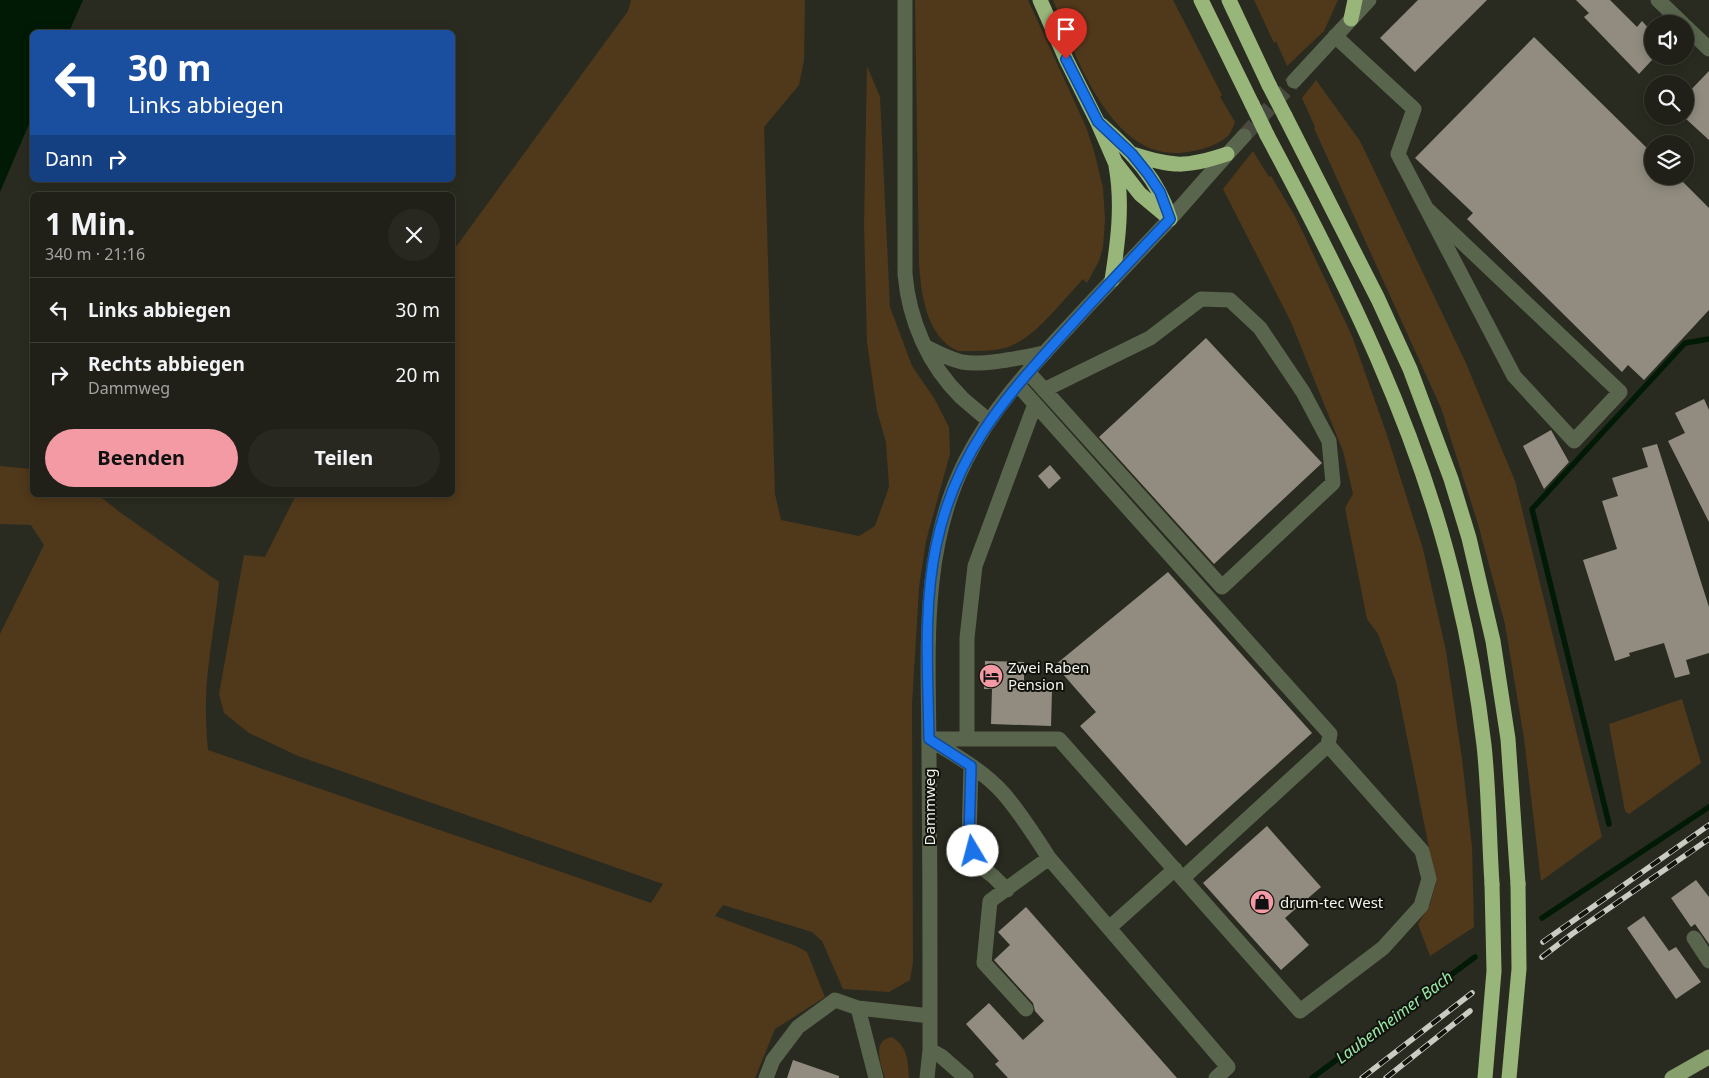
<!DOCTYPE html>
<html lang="de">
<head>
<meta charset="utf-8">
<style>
	body { margin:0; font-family:"Noto Sans",sans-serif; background:#282821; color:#f1f3f6; height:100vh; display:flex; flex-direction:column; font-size:19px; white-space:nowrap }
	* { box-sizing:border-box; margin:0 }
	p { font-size:16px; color:#a2a3a2 }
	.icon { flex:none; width:28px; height:28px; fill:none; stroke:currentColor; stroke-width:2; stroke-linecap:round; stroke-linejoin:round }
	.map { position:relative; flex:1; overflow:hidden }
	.drawer { position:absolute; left:30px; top:192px; width:425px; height:305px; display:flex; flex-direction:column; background:#202018; border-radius:8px; box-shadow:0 2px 12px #0003,0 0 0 1px #3d3e37 }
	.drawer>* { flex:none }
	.guide { position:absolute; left:30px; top:30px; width:425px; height:152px; border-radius:8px; box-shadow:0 2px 12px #0003,0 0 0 1px #3d3e37; background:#1a4fa0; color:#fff; overflow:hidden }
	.controls { position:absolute; left:1644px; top:15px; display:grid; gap:10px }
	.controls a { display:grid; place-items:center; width:50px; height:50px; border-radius:50%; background:#202018; box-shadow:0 2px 12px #0003,0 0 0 1px #3d3e37; font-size:25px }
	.pin { position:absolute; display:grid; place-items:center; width:42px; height:42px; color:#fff; margin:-51px -21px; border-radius:50% 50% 50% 0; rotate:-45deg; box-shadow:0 0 5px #0007 }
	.pin .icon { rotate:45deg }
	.me { position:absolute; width:55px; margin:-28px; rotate:352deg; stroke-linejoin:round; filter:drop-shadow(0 0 4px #0008) }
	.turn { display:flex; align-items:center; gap:18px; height:105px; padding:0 15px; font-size:22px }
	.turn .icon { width:65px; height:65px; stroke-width:2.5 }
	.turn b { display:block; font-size:35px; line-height:42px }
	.then { display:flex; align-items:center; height:48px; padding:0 15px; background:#0003; gap:10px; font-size:19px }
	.round { display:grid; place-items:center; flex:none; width:52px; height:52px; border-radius:26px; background:#282821 }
	.headline { display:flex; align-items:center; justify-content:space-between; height:85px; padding:0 15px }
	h1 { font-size:30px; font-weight:700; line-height:38px }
	.cta { display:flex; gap:10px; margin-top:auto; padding:10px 15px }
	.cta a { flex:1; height:58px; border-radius:30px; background:#f49aa5; color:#111; font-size:20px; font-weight:700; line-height:58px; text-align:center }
	.cta a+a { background:#282821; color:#f1f3f6 }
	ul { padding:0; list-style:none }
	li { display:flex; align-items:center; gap:15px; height:65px; padding:0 15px; border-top:1px solid #3d3e37 }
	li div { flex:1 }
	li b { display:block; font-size:19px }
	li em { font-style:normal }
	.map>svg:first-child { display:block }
</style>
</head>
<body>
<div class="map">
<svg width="1709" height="1078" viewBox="0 0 1709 1078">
	<rect width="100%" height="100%" fill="#2a2b20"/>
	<path fill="#50381b" d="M631 0H805L804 60 799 85 764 127 775 494 781 520 859 536 875 526 889 487 886 442 877 411 867 342 864 225 867 66 880 97 890 307 912 366 934 398 949 427 950 454 926 541 919 587 912 705 913 962 910 980 889 992 843 989 822 941 812 932 723 905 715 916 796 946 807 952 825 997 775 1029 755 1078H0V634L44 545 31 525 0 524V466L32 469V495H98L121 513 219 582C217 609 212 635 209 662 205 691 205 721 208 750L651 903 663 884 298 756 249 733 224 713 219 694 244 555 265 557 296 495H452L453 251 628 11Z
		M915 0H1028L1086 127 1094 151 1103 188 1105 219 1103 247 1099 261 1087 283 1083 279C1063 300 1035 338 1008 347 992 352 974 351 958 351 926 337 921 293 919 263Z
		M1053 0H1173L1222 95 1220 97 1235 122C1233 127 1231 133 1228 136 1219 144 1205 149 1193 151 1113 170 1076 56 1053 0Z
		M1254 0H1338L1324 31 1287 66 1276 41 1274 43Z
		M1316 80 1360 141 1465 361 1515 481 1602 837 1541 881 1524 738 1505 624 1478 524 1441 408 1314 128 1315 127 1302 98Z
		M1253 151 1269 177 1271 176 1296 218 1352 336 1387 435 1423 549 1446 651 1462 759 1472 847 1474 927 1430 956 1418 924 1430 904 1436 883 1396 682 1378 634 1367 619 1345 508 1353 494 1343 451 1291 322 1223 189Z
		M1682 699 1701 763 1629 814 1625 811 1609 724Z
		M892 1037C908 1047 908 1061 909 1078H885C881 1064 871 1040 892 1037Z"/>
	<path fill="#001a06" d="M0 0H83L69 32H32V117L0 192Z"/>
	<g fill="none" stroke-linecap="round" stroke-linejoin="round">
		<path stroke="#001a06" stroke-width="5.5" d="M1609 824 1532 509 1685 343 1709 339
			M1542 918 1709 807
			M1312 1078 1475 957"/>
	</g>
	<path fill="#918c7f" d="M1418 0H1487L1415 72 1380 38Z
		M1576 0H1610L1637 27 1642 21 1652 32V60L1639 74 1584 17 1589 13Z
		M1534 37 1652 153V176H1677L1709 208V310L1644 380 1628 365 1622 372 1467 219 1473 213 1415 158Z
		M1709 71V140L1685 118V96Z
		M1206 338 1322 463 1214 564 1099 437Z
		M1704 399 1709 410V522L1668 441 1685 433 1675 413Z
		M1551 430 1569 462 1544 489 1523 446Z
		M1657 444 1709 607V653L1686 660 1690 674 1675 678 1664 643 1629 653 1630 656 1615 661 1583 560 1617 549 1602 501 1618 496 1612 478 1648 467 1642 448Z
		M1050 465 1061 478 1049 489 1038 476Z
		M1168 572 1312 733 1186 846 1080 726 1096 712 1055 665Z
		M985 661 1024 662V691L1025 690 1052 691 1051 726 991 724 992 689H984Z
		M1267 826 1321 887 1285 918 1309 945 1281 970 1203 883Z
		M1696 880 1709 897V944L1695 924 1691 927 1671 898Z
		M1026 907 1177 1078H1008L995 1064 999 1061 966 1024 989 1003 1023 1040 1044 1021 1035 1011 1033 1003 994 960 1010 945 998 932Z
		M1644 916 1669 951 1676 947 1701 982 1676 999 1627 928Z
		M793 1060 839 1076V1078H787Z"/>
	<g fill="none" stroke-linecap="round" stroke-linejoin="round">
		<path stroke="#48493f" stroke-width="15" stroke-dasharray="15 8" stroke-linecap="butt" d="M1244 136 1294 81"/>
		<path stroke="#59654d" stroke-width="15" d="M905 0V274C909 320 928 365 962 398 971 406 980 413 989 421
			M1658 0 1683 24
			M1685 26 1709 49
			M1335 36 1414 109 1398 154 1514 376 1574 441 1620 392 1427 209
			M1294 81 1369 0
			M926 347C938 353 949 359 962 362 984 366 1023 357 1045 353
			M1029 373 1222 587 1333 483 1329 441 1303 392 1260 328 1230 300 1201 299 1150 338 1044 390
			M1018 385 1330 734 1328 745
			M967 738V638L975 566 1035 404
			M971 766 969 838 977 864 993 876 1007 890
			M1183 878 1328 745 1422 851 1429 879 1421 906 1383 948 1300 1011 1059 739H929C955 755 984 771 1004 794 1021 814 1035 836 1049 858L1228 1067 1216 1078
			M1109 928 1175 869
			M1694 938 1709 961
			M858 1008 876 1078
			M1026 1009 984 963 990 901 1049 858
			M930 1050 941 1056 966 1078
			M766 1078 773 1060 798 1027 835 1000 858 1008 930 1016
			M927 1078 930 1050V1016C930 930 930 843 929 757 929 657 919 552 966 460 995 402 1043 355 1086 308 1114 278 1143 248 1171 218 1195 191 1219 163 1244 136"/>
		<path stroke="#879f6d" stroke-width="15" d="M1672 1078 1709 1057"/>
		<path stroke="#98b679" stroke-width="15" d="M1040 0 1066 59 1098 123 1115 162 1140 194 1170 219
			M1201 0 1252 104
			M1229 0 1269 85
			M1351 19 1355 0
			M1285 116 1378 299 1410 369 1451 479 1469 538 1493 641 1508 739 1518 884
			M1101 125C1131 151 1159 180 1170 219
			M1267 135C1345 281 1420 431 1457 593 1469 642 1478 694 1484 745 1489 791 1489 838 1492 884
			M1132 154C1173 167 1185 168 1227 154
			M1112 280C1118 242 1123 204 1116 166"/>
		<g stroke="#cbcbc3" stroke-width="5.5">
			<path id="rail" d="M1543 942 1709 825
				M1542 957 1572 934 1709 839
				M1362 1078 1472 993
				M1386 1078 1470 1011"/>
		</g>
		<use href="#rail" stroke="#13130e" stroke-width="4" stroke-dasharray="11" stroke-linecap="butt"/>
		<path stroke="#98b679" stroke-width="15" d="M1269 85 1285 116
			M1252 104 1267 135
			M1485 1078 1494 971 1492 884
			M1509 1078 1519 969 1518 884"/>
	</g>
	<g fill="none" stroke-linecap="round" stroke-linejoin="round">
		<g stroke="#114b97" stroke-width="12">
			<path id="route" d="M973 851 969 838 971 766 929 739C928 677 923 607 936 546 955 455 1001 402 1062 335 1097 296 1134 257 1170 219L1160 192 1148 174 1132 154 1098 122 1066 59"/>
		</g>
		<use href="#route" stroke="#1a73e8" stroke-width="9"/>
	</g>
	<defs>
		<g id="hotel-disc" transform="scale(1.25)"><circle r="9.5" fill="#f49aa5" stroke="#13130e"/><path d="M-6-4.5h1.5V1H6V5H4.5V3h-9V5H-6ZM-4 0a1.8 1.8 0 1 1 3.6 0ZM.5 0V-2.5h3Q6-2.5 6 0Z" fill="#111"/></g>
		<g id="shop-disc" transform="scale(1.25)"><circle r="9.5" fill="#f49aa5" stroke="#13130e"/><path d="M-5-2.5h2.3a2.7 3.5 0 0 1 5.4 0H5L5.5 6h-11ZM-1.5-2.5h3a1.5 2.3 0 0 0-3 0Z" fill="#111"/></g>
	</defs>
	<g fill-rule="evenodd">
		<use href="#hotel-disc" x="991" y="676"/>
		<use href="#shop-disc" x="1262" y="902"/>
	</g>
	<g text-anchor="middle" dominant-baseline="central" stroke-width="4" stroke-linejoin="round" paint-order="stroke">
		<g font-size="15" fill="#f3f3ec" stroke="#13130e" text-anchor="start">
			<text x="1008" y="667">Zwei Raben<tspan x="1008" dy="17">Pension</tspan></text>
			<text x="1280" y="902">drum-tec West</text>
		</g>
		<g font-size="15" fill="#f3f3ec" stroke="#13130e">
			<text transform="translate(929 807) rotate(-90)">Dammweg</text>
		</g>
		<g font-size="16" font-style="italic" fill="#9ae8a7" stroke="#13130e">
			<text transform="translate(1394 1017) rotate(-37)">Laubenheimer Bach</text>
		</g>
	</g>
</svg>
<div class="controls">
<a><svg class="icon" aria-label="sound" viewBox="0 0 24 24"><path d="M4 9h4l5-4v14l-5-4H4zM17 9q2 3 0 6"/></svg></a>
<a><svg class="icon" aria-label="search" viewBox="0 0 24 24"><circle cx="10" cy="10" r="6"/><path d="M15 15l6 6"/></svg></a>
<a><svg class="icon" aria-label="layers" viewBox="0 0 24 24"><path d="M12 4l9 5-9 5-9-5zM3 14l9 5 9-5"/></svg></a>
</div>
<div class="pin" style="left:1066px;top:59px;background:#d93025"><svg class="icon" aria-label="arrive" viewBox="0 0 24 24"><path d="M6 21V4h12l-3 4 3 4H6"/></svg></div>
<svg class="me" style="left:973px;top:851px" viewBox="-20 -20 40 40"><circle r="19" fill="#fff"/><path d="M0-13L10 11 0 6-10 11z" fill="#1a73e8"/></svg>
<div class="guide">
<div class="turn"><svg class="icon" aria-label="left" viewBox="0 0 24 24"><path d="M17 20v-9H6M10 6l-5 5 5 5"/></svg><div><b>30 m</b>Links abbiegen</div></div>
<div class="then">Dann<svg class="icon" aria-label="right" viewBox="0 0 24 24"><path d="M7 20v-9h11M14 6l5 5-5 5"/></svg></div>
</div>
<section class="drawer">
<div class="headline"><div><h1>1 Min.</h1><p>340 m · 21:16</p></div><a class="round"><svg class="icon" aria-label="close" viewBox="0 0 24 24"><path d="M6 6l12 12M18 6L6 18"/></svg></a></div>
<ul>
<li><svg class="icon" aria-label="left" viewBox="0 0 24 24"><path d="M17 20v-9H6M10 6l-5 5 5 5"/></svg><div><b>Links abbiegen</b></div><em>30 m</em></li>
<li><svg class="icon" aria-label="right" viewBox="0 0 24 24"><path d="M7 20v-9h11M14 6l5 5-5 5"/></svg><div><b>Rechts abbiegen</b><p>Dammweg</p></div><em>20 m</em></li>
</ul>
<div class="cta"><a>Beenden</a><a>Teilen</a></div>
</section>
</div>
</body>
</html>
